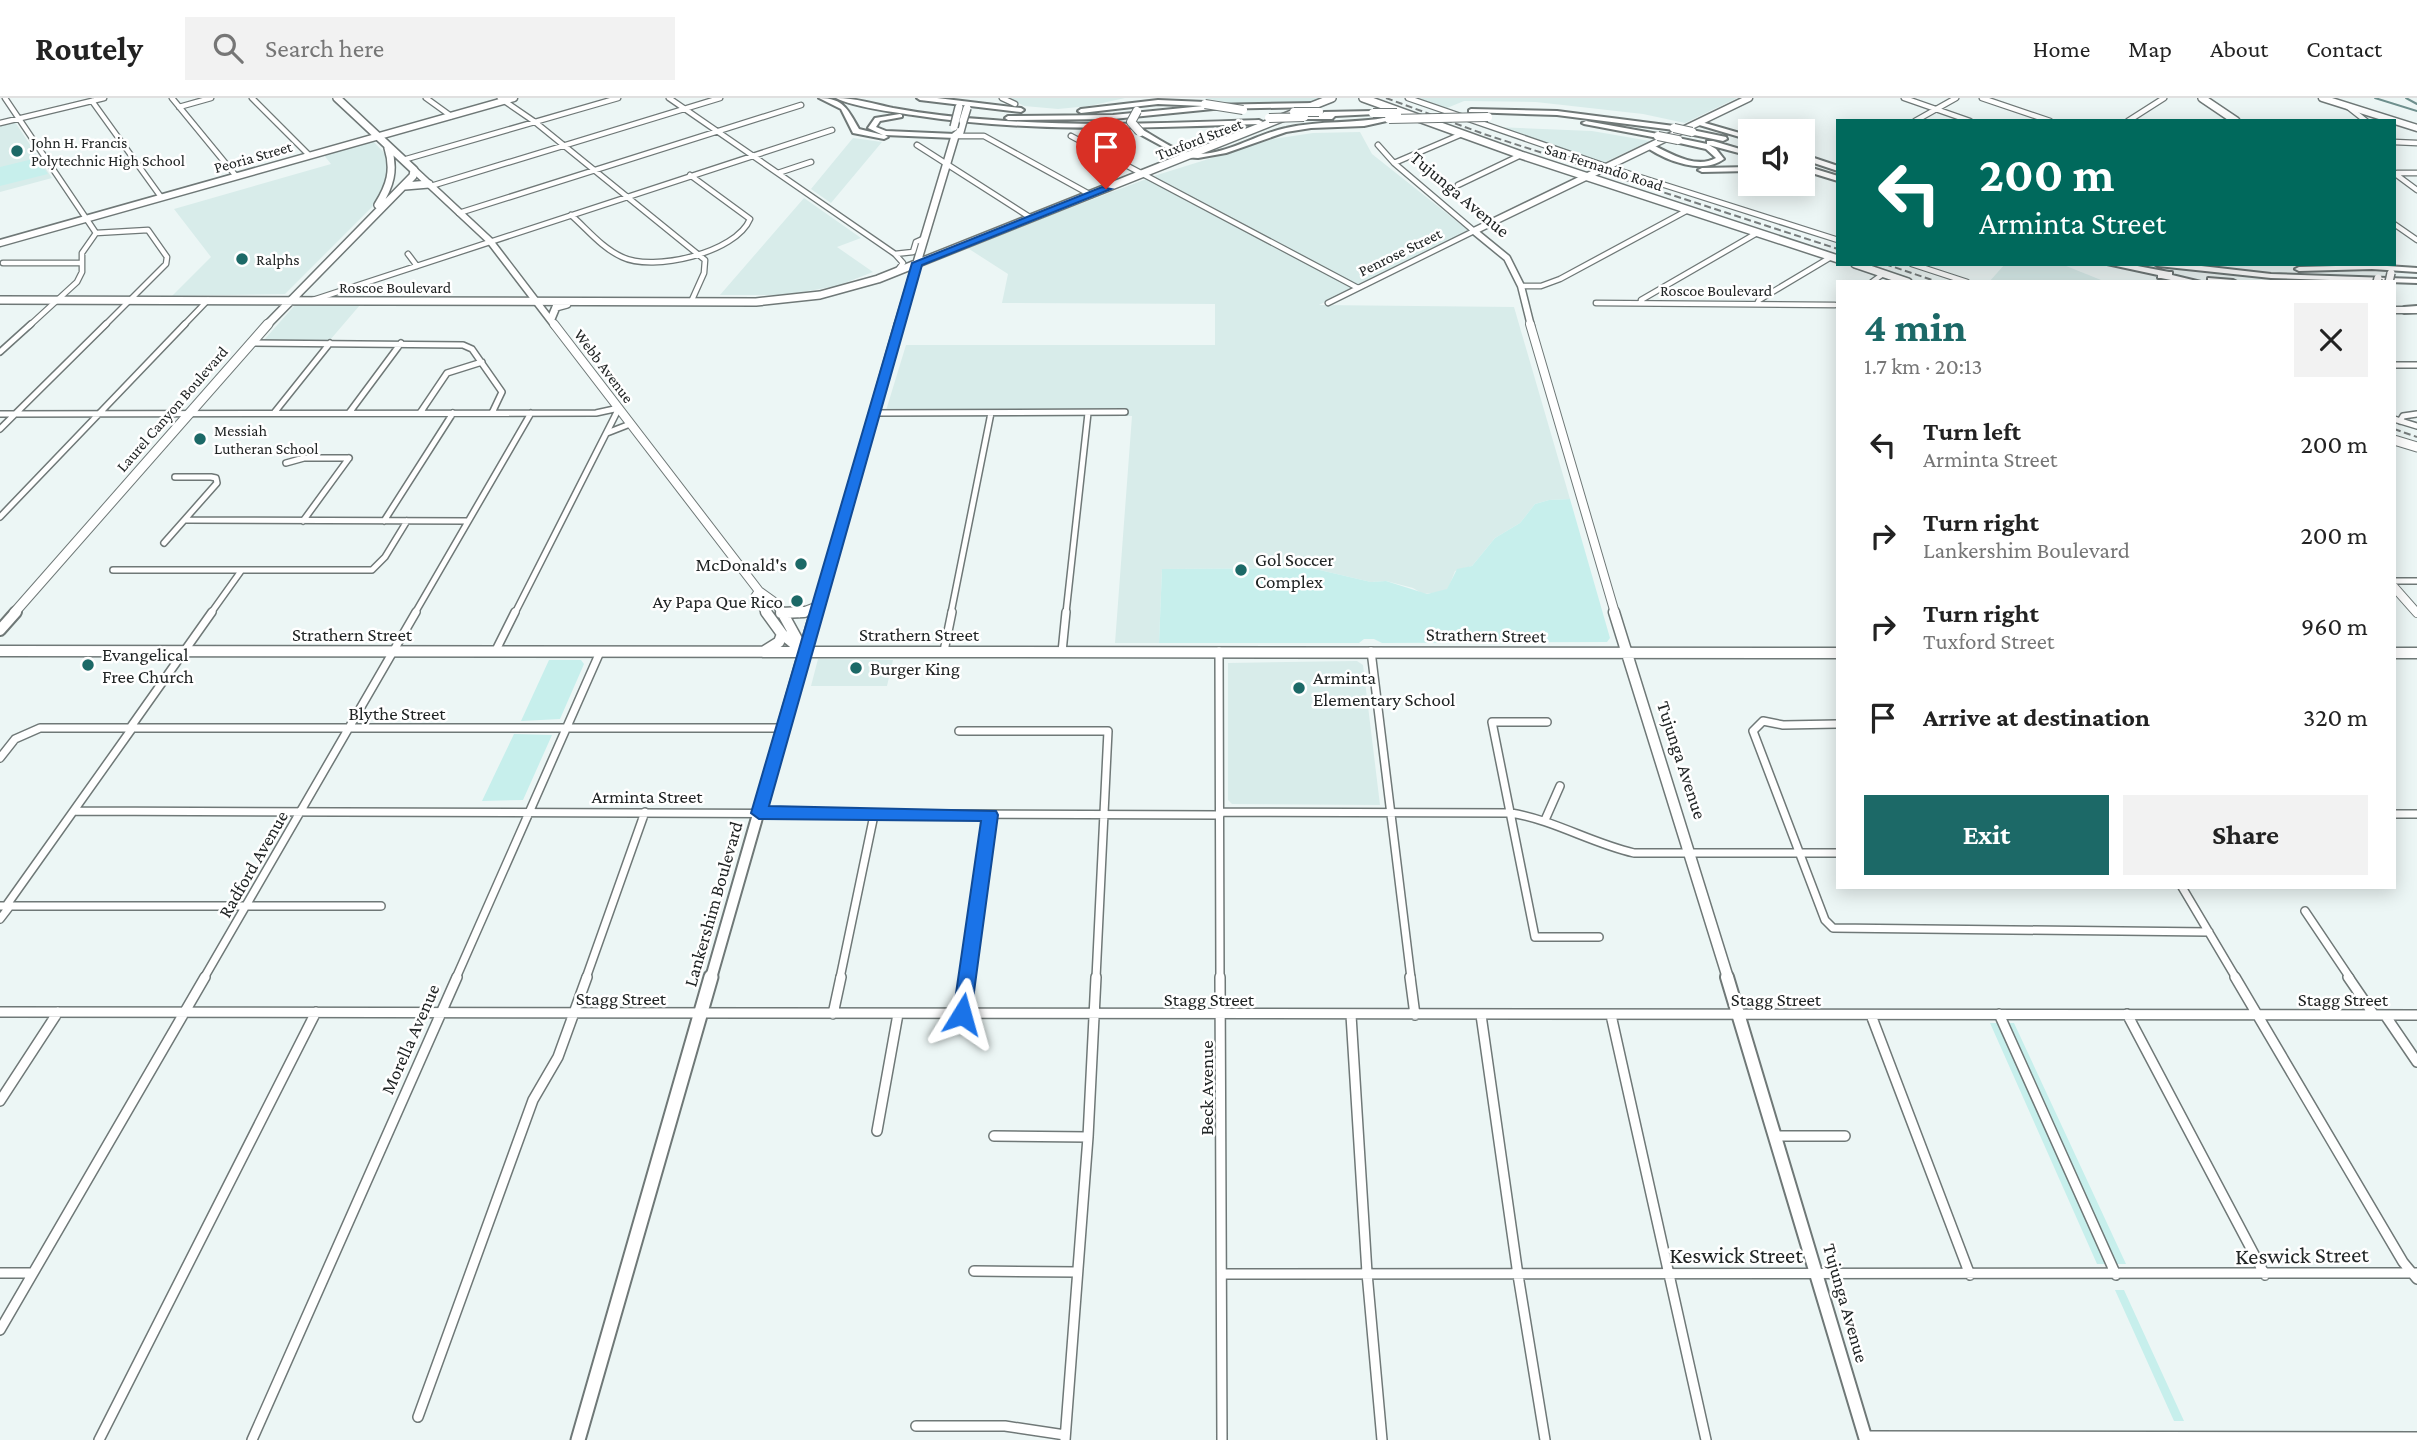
<!DOCTYPE html>
<html lang="en">
<head>
<meta charset="utf-8">
<style>
	body { margin:0; font-family:"Crimson Pro",serif; background:#f2f2f2; color:#222; height:100vh; display:flex; flex-direction:column; font-size:26px; white-space:nowrap }
	* { box-sizing:border-box; margin:0 }
	p { font-size:23px; color:#767676 }
	.icon { flex:none; width:38px; height:38px; fill:none; stroke:currentColor; stroke-width:2; stroke-linecap:round; stroke-linejoin:round }
	.map { position:relative; flex:1; overflow:hidden }
	.details { position:absolute; left:1836px; top:182px; width:560px; height:609px; display:flex; flex-direction:column; background:#fff; border-radius:0px; box-shadow:0 4px 18px #0003 }
	.details>* { flex:none }
	.banner { position:absolute; left:1836px; top:21px; width:560px; height:147px; border-radius:0px; box-shadow:0 4px 18px #0003; background:#00695c; color:#fff; overflow:hidden }
	.fabs { position:absolute; left:1738px; top:21px; display:grid; gap:14px }
	.fabs a { display:grid; place-items:center; width:77px; height:77px; border-radius:0px; background:#fff; box-shadow:0 4px 18px #0003; font-size:35px }
	.pin { position:absolute; display:grid; place-items:center; width:60px; height:60px; color:#fff; margin:-72px -30px; border-radius:50% 50% 50% 0; rotate:-45deg; box-shadow:0 0 7px #0007 }
	.pin .icon { rotate:45deg }
	.me { position:absolute; width:77px; margin:-38px; rotate:8deg; stroke-linejoin:round; filter:drop-shadow(0 0 5px #0008) }
	.turn { display:flex; align-items:center; gap:24px; height:147px; padding:0 28px; font-size:32px }
	.turn .icon { width:91px; height:91px; stroke-width:2.5 }
	.turn b { display:block; font-size:49px; line-height:60px }
	.round { display:grid; place-items:center; flex:none; width:74px; height:74px; border-radius:0px; background:#f2f2f2 }
	.summary { display:flex; align-items:center; justify-content:space-between; height:119px; padding:0 28px }
	h1 { font-size:42px; font-weight:700; line-height:52px; color:#1c6967 }
	.action { display:flex; gap:14px; margin-top:auto; padding:14px 28px }
	.action a { flex:1; height:80px; border-radius:0px; background:#1c6967; color:#fff; font-size:28px; font-weight:700; line-height:80px; text-align:center }
	.action a+a { background:#f2f2f2; color:#222 }
	ul { padding:0; list-style:none }
	li { display:flex; align-items:center; gap:21px; height:91px; padding:0 28px }
	li div { flex:1 }
	li b { display:block; font-size:26px }
	li em { font-style:normal }
	header { display:flex; align-items:center; gap:42px; box-sizing:border-box; height:98px; padding:0 35px; background:#fff; border-bottom:2px solid #e0e0e0 }
	header strong { font-size:33px }
	nav { display:flex; gap:38px; margin-inline-start:auto; font-size:24px }
	.search { width:490px; height:63px; background:#f2f2f2; display:flex; align-items:center; gap:18px; box-sizing:border-box; padding:0 24px; border-radius:0px; color:#767676; font-size:26px }
	.map>svg:first-child { display:block }
</style>
</head>
<body>
<header>
<strong>Routely</strong>
<div class="search"><svg class="icon" aria-label="search" viewBox="0 0 24 24"><circle cx="10" cy="10" r="6"/><path d="M15 15l6 6"/></svg>Search here</div>
<nav><a>Home</a><a>Map</a><a>About</a><a>Contact</a></nav>
</header>
<div class="map">
<svg width="2417" height="1342" viewBox="0 0 2417 1342">
	<rect width="100%" height="100%" fill="#ecf6f5"/>
	<path fill="#d8ecea" d="M1009 0H1125L1089 8 1058 11 1024 8Z
		M1204 0H1325L1314 5 1236 6Z
		M1417 0H1737L1685 25 1643 16 1536 4 1464 3 1447 10Z
		M15 24 52 80 0 94V27Z
		M1496 29 1592 33 1650 43 1603 65Z
		M1360 34 1372 56 1469 133 1319 207 1514 209 1570 401 1549 402 1535 406 1520 425 1495 440 1472 468 1455 473 1448 491 1441 494 1423 496 1413 490 1386 483 1371 484 1311 470 1162 471 1159 545H1115L1132 318 884 319 906 247H1215V206L1002 205 1008 176 966 149 1157 77 1273 41 1313 35Z
		M853 40 882 44 831 105 811 91Z
		M372 42 388 59 390 73 386 87 375 106 285 196 172 198 211 159 174 111 331 66 323 56Z
		M804 100 861 140 837 149 873 174 837 188 802 194 778 197H720Z
		M2005 166H2061L2106 184H1989Z
		M295 207H360L330 242H264Z
		M818 561 893 562 887 588H811Z
		M1357 563 1363 567 1380 707 1232 706 1228 702V565Z"/>
	<path fill="#c7efec" d="M37 60 48 76 0 88V69Z
		M1570 401 1610 540 1607 544 1382 545 1374 541H1364L1359 545H1159L1162 471 1311 470 1371 484 1386 483 1427 496 1447 491 1457 471 1472 468 1495 440 1520 425 1535 406 1549 402Z
		M549 562H581L584 566 560 621 521 623Z
		M514 636 552 637 523 702 482 703Z
		M1990 925H2014L2126 1166H2097Z
		M2115 1192H2124L2184 1323H2174Z"/>
	<g fill="none" stroke-linecap="round" stroke-linejoin="round">
		<path stroke="#6e8f8d" stroke-width="2" d="M2375 0 2417 13
			M2406 0 2417 6"/>
		<g stroke="#6f7877" stroke-width="7">
			<path id="street-far3" d="M5 0 96 135 82 155V174L77 184 29 228
				M172 0 236 78
				M252 0 309 57
				M426 0 451 18
				M500 0 535 24 705 162 704 175 691 204
				M669 0 895 156 903 165 897 173
				M1002 0 1015 6
				M1408 0 1608 69 1838 142
				M1904 0 1970 23
				M1982 0 2050 23
				M92 3 161 99
				M2347 8 2366 23
				M179 9 211 0
				M1915 23 1956 0
				M2128 23 2164 0
				M0 25 104 0
				M955 38H984L1091 97
				M1071 38 1358 190
				M2394 44 2417 45
				M917 47 1031 120
				M403 62 618 0
				M1394 65 1462 36
				M778 75 811 64
				M2394 75 2417 92
				M2397 75H2417
				M1458 87 1521 57
				M431 88 720 0
				M459 115 801 7
				M571 117C587 131 602 150 622 159 653 174 736 155 750 121L690 77
				M2394 126 2417 142
				M96 135 148 132 167 159 166 166 104 228
				M408 156 417 168
				M895 156 913 154 916 144 925 140
				M3 165H81
				M1912 166 1967 184
				M1872 184 1883 176
				M1521 188H1541L1560 181 1688 112
				M313 202 832 32
				M1328 205 1474 133 1394 65 1378 47
				M1596 205 1835 207
				M1641 205V202L1757 135
				M1757 206 1759 202 1831 159
				M183 228 208 202"/>
		</g>
		<g stroke="#6f7877" stroke-width="8">
			<path id="street-far2" d="M251 245 463 247 472 251 502 294 492 315
				M0 254 31 226
				M2394 267H2417
				M274 315 330 245
				M349 315 401 245
				M420 315 447 275 482 264
				M873 315 1125 314
				M0 316 596 315 619 310
				M2394 321 2417 328
				M2400 323 2403 318 2417 316
				M0 331 106 226
				M607 335 630 326
				M286 365 304 360H349
				M0 419 185 226
				M187 422 468 423
				M303 423 349 360
				M384 423 453 315
				M164 445 217 385 216 380 211 379H175
				M113 472H372L385 459 407 423
				M2394 483H2417
				M211 515 241 473
				M415 515 531 315
				M515 515 619 310
				M951 515 991 315
				M1066 515 1088 315"/>
		</g>
		<g stroke="#6f7877" stroke-width="10">
			<path id="street-far1" d="M944 553 952 514
				M1219 553 1220 880
				M1371 553 1411 880
				M495 554 515 514
				M1062 554 1066 514
				M1547 624H1492L1535 839H1599
				M1838 626 1783 627 1763 623 1753 633 1825 822 1833 830 2209 834
				M130 630 212 514
				M959 633H1108L1096 880
				M0 660 15 641 40 630H783
				M74 713 1220 717
				M1220 714 1511 715C1554 722 1591 745 1634 755H1838
				M2394 716H2417
				M1545 722 1560 688
				M2182 789 2236 880
				M0 808H381
				M6 808 131 632
				M2305 813 2350 880
				M0 821 10 808
				M204 880 416 514
				M456 880 600 554
				M586 880 645 714
				M840 880 874 717
				M967 880 990 717"/>
		</g>
		<g stroke="#6f7877" stroke-width="12">
			<path id="street" d="M1220 879 1222 1342
				M1410 879 1415 917
				M2235 879 2403 1164 2417 1181
				M2348 879 2374 917
				M0 914 2417 917
				M833 916 841 879
				M1999 916 2116 1177
				M2127 916 2265 1177
				M962 917 967 879
				M1351 917 1367 1175 1382 1342
				M1481 917 1518 1177 1545 1342
				M1611 917 1706 1342
				M1871 917 1970 1177
				M2385 917 2417 964
				M0 1003 58 914
				M877 1033 898 916
				M994 1038 1088 1039
				M1776 1038H1845
				M974 1173 1077 1174
				M0 1175H33
				M1222 1176 2417 1175
				M0 1232 205 879
				M418 1319 533 1002 558 959 587 879
				M916 1328H1005L1065 1337
				M1865 1338 2417 1339
				M99 1342 316 914
				M252 1342 457 879
				M1065 1342 1088 1039 1096 879"/>
		</g>
		<g stroke="#6f7877" stroke-width="9">
			<path id="secondary-far3" d="M2322 0 2417 30
				M414 72 490 143 555 228
				M0 145 514 0
				M2394 212H2417
				M1531 228 1521 188 1507 160 1474 133 1749 0"/>
		</g>
		<g stroke="#6f7877" stroke-width="10">
			<path id="secondary-far2" d="M554 226 759 493 773 503 783 515
				M1530 226 1615 515
				M2394 489 2417 515
				M759 493 755 499 767 515
				M781 515H790
				M800 515 818 508"/>
		</g>
		<g stroke="#6f7877" stroke-width="13">
			<path id="secondary-far1" d="M766 514 782 536 804 554
				M782 514 804 554
				M1614 514 1728 880
				M781 515 804 514
				M0 553 1838 555
				M763 554 779 544 782 536
				M2394 555H2417"/>
		</g>
		<g stroke="#6f7877" stroke-width="16">
			<path id="secondary" d="M1727 879 1866 1342"/>
		</g>
		<g stroke="#6f7877" stroke-width="10">
			<path id="primary-far3" d="M1363 0 1521 57 1838 161
				M2202 0 2236 23
				M405 88 429 86
				M378 107C390 88 395 72 388 50
				M1855 166 1908 184
				M0 202 756 204 820 197 878 181 1332 0
				M551 221 556 209 567 206
				M266 228 413 78 414 72 337 0
				M898 228 955 38 960 34 963 23"/>
		</g>
		<g stroke="#6f7877" stroke-width="11">
			<path id="primary-far2" d="M2394 342 2417 349
				M14 515 268 226
				M816 515 899 226"/>
		</g>
		<g stroke="#6f7877" stroke-width="14">
			<path id="primary-far1" d="M0 532 16 514
				M711 880 816 514"/>
		</g>
		<g stroke="#6f7877" stroke-width="17">
			<path id="primary" d="M578 1342 711 879"/>
		</g>
		<g stroke="#6f7877" stroke-width="4">
			<path id="highway" d="M819 0C844 0 848 12 859 31L883 37 868 30 875 20 900 16 902 17V19L880 23 876 29 886 33 955 36 959 38 955 40 885 37 888 39 884 41 853 35 841 11Z
				M836 0C855 0 874 6 893 10 926 16 960 20 993 22 1081 29 1171 25 1259 22L1263 24 1259 26C1144 30 1028 35 913 17 892 14 854 9 836 0Z
				M917 0H937L1021 10 1024 12 1021 14 920 2Z
				M1158 2 1205 4 1208 6 1207 7 1315 5 1318 7 1315 9 1213 11 1113 21 1008 22 1005 20 1008 18 1113 17 1203 8 1158 6 1081 15 1078 13 1081 11Z
				M1471 11 1557 13 1674 28 1678 30 1674 32 1557 17 1469 14V12Z
				M1373 13 1376 15 1375 16 1335 18 1332 21H1304L1301 19 1304 17H1321L1324 14Z
				M1389 19 1391 20V22L1364 28 1311 30 1286 34 1226 55 1198 60 1182 59 1136 34 1143 32C1159 41 1179 56 1197 56 1229 56 1256 36 1286 30 1320 22 1355 26 1389 19Z
				M1586 23 1658 36 1662 38 1658 40 1584 26 1582 25Z
				M1698 23 1750 38V42L1696 26 1694 25Z
				M1692 32 1726 39 1727 41 1723 43 1689 36 1688 34Z
				M1678 40 1707 46V43H1713L1750 54V58L1709 47 1716 51 1724 61C1702 77 1667 63 1646 49L1653 47C1671 56 1696 71 1716 60L1706 51 1675 44V40Z
				M1802 56 1838 68V73L1802 61Z
				M1802 67 1838 78V83L1802 72Z
				M1750 69V73L1702 74 1698 72 1702 70Z
				M2107 166H2127L2169 174H2172V177L2201 184H2181L2161 180H2158V177Z
				M2154 166H2184L2271 176 2417 181V185L2271 180 2158 168Z
				M2372 167 2417 170V174L2372 171 2299 173 2295 171 2299 169Z
				M2208 180 2233 182 2237 184H2208Z
				M2417 208V214L2404 215 2400 212 2404 209Z"/>
		</g>
		<use href="#street-far3" stroke="#fff" stroke-width="4.5"/>
		<use href="#street-far2" stroke="#fff" stroke-width="5"/>
		<use href="#street-far1" stroke="#fff" stroke-width="7"/>
		<use href="#street" stroke="#fff" stroke-width="9"/>
		<use href="#secondary-far3" stroke="#fff" stroke-width="6"/>
		<use href="#secondary-far2" stroke="#fff" stroke-width="8"/>
		<use href="#secondary-far1" stroke="#fff" stroke-width="10"/>
		<use href="#secondary" stroke="#fff" stroke-width="12"/>
		<use href="#primary-far3" stroke="#fff" stroke-width="7"/>
		<use href="#primary-far2" stroke="#fff" stroke-width="9"/>
		<use href="#primary-far1" stroke="#fff" stroke-width="10"/>
		<use href="#primary" stroke="#fff" stroke-width="13"/>
		<use href="#highway" fill="#fff" fill-rule="evenodd"/>
		<path stroke="#777d7d" stroke-width="2" stroke-dasharray="7 3.5" stroke-linecap="butt" d="M1386 0 1484 36 1838 151
			M1885 166 1938 184
			M2394 331 2417 339"/>
		<g stroke="#6f7877" stroke-width="10" stroke-linecap="butt">
			<path id="primary-bridge" d="M963 23 967 10
				M954 29 959 9
				M2377 184 2378 180
				M2389 184 2391 175"/>
		</g>
		<g stroke="#6f7877" stroke-width="10" stroke-linecap="butt">
			<path id="highway-bridge" d="M1205 6 1243 12
				M1137 13 1131 24 1140 34
				M1294 14H1319
				M1373 15H1397
				M1269 20 1304 19
				M1389 21 1488 19
				M1674 30 1692 34
				M1658 38 1678 42"/>
		</g>
		<use href="#primary-bridge" stroke="#fff" stroke-width="7"/>
		<use href="#highway-bridge" stroke="#fff" stroke-width="8"/>
	</g>
	<path fill="#1a73e8" stroke="#114b97" stroke-width="2" d="M1102 89 1111 91 922 167 769 708 996 713 998 717 971 916 969 922 962 925 956 922 953 916 981 723 759 721 751 715 912 165Z"/>
	<g fill="#1c6967" stroke="#fff" stroke-width="2.5">
		<circle cx="17" cy="53" r="7"/>
		<circle cx="242" cy="161" r="7"/>
		<circle cx="200" cy="341" r="7"/>
		<circle cx="801" cy="466" r="7"/>
		<circle cx="1241" cy="472" r="7"/>
		<circle cx="797" cy="503" r="7"/>
		<circle cx="88" cy="567" r="7"/>
		<circle cx="856" cy="570" r="7"/>
		<circle cx="1299" cy="590" r="7"/>
	</g>
	<g text-anchor="middle" dominant-baseline="central" stroke-width="5" stroke-linejoin="round" paint-order="stroke">
		<g font-size="16" fill="#212525" stroke="#fff">
			<text transform="translate(1199 41) rotate(-21)">Tuxford Street</text>
			<text transform="translate(253 59) rotate(-16)">Peoria Street</text>
			<text transform="translate(1604 69) rotate(18)">San Fernando Road</text>
			<text transform="translate(1400 154) rotate(-26)">Penrose Street</text>
			<text x="395" y="189">Roscoe Boulevard</text>
			<text x="1716" y="192">Roscoe Boulevard</text>
			<text transform="translate(604 268) rotate(53)">Webb Avenue</text>
			<text transform="translate(172 311) rotate(-49)">Laurel Canyon Boulevard</text>
		</g>
		<g font-size="16" fill="#212525" stroke="#fff" text-anchor="start">
			<text x="31" y="44">John H. Francis<tspan x="31" dy="18">Polytechnic High School</tspan></text>
			<text x="256" y="161">Ralphs</text>
			<text x="214" y="332">Messiah<tspan x="214" dy="18">Lutheran School</tspan></text>
		</g>
		<g font-size="19" fill="#212525" stroke="#fff">
			<text transform="translate(1460 96) rotate(40)">Tujunga Avenue</text>
			<text x="352" y="536">Strathern Street</text>
			<text x="919" y="536">Strathern Street</text>
			<text transform="translate(1486 537) rotate(1)">Strathern Street</text>
			<text x="397" y="615">Blythe Street</text>
			<text transform="translate(1682 662) rotate(72)">Tujunga Avenue</text>
			<text x="647" y="698">Arminta Street</text>
			<text transform="translate(253 766) rotate(-60)">Radford Avenue</text>
			<text transform="translate(713 806) rotate(-74)">Lankershim Boulevard</text>
			<text x="621" y="900">Stagg Street</text>
			<text x="1209" y="901">Stagg Street</text>
			<text x="1776" y="901">Stagg Street</text>
			<text x="2343" y="901">Stagg Street</text>
			<text transform="translate(410 941) rotate(-66)">Morella Avenue</text>
			<text transform="translate(1206 990) rotate(-90)">Beck Avenue</text>
			<text transform="translate(1846 1205) rotate(74)">Tujunga Avenue</text>
		</g>
		<g font-size="19" fill="#212525" stroke="#fff" text-anchor="start">
			<text x="1255" y="461">Gol Soccer<tspan x="1255" dy="22">Complex</tspan></text>
			<text x="787" y="466" text-anchor="end">McDonald's</text>
			<text x="783" y="503" text-anchor="end">Ay Papa Que Rico</text>
			<text x="102" y="556">Evangelical<tspan x="102" dy="22">Free Church</tspan></text>
			<text x="870" y="570">Burger King</text>
			<text x="1313" y="579">Arminta<tspan x="1313" dy="22">Elementary School</tspan></text>
		</g>
		<g font-size="23" fill="#212525" stroke="#fff">
			<text x="1736" y="1157">Keswick Street</text>
			<text transform="translate(2302 1157) rotate(-1)">Keswick Street</text>
		</g>
	</g>
</svg>
<div class="fabs">
<a><svg class="icon" aria-label="sound" viewBox="0 0 24 24"><path d="M4 9h4l5-4v14l-5-4H4zM17 9q2 3 0 6"/></svg></a>
</div>
<div class="pin" style="left:1106px;top:91px;background:#d93025"><svg class="icon" aria-label="arrive" viewBox="0 0 24 24"><path d="M6 21V4h12l-3 4 3 4H6"/></svg></div>
<svg class="me" style="left:962px;top:916px" viewBox="-20 -20 40 40"><path d="M0-17L14 15 0 8-14 15z" fill="#1a73e8" stroke="#fff" stroke-width="4"/></svg>
<div class="banner">
<div class="turn"><svg class="icon" aria-label="left" viewBox="0 0 24 24"><path d="M17 20v-9H6M10 6l-5 5 5 5"/></svg><div><b>200 m</b>Arminta Street</div></div>
</div>
<section class="details">
<div class="summary"><div><h1>4 min</h1><p>1.7 km · 20:13</p></div><a class="round"><svg class="icon" aria-label="close" viewBox="0 0 24 24"><path d="M6 6l12 12M18 6L6 18"/></svg></a></div>
<ul>
<li><svg class="icon" aria-label="left" viewBox="0 0 24 24"><path d="M17 20v-9H6M10 6l-5 5 5 5"/></svg><div><b>Turn left</b><p>Arminta Street</p></div><em>200 m</em></li>
<li><svg class="icon" aria-label="right" viewBox="0 0 24 24"><path d="M7 20v-9h11M14 6l5 5-5 5"/></svg><div><b>Turn right</b><p>Lankershim Boulevard</p></div><em>200 m</em></li>
<li><svg class="icon" aria-label="right" viewBox="0 0 24 24"><path d="M7 20v-9h11M14 6l5 5-5 5"/></svg><div><b>Turn right</b><p>Tuxford Street</p></div><em>960 m</em></li>
<li><svg class="icon" aria-label="arrive" viewBox="0 0 24 24"><path d="M6 21V4h12l-3 4 3 4H6"/></svg><div><b>Arrive at destination</b></div><em>320 m</em></li>
</ul>
<div class="action"><a>Exit</a><a>Share</a></div>
</section>
</div>
</body>
</html>
